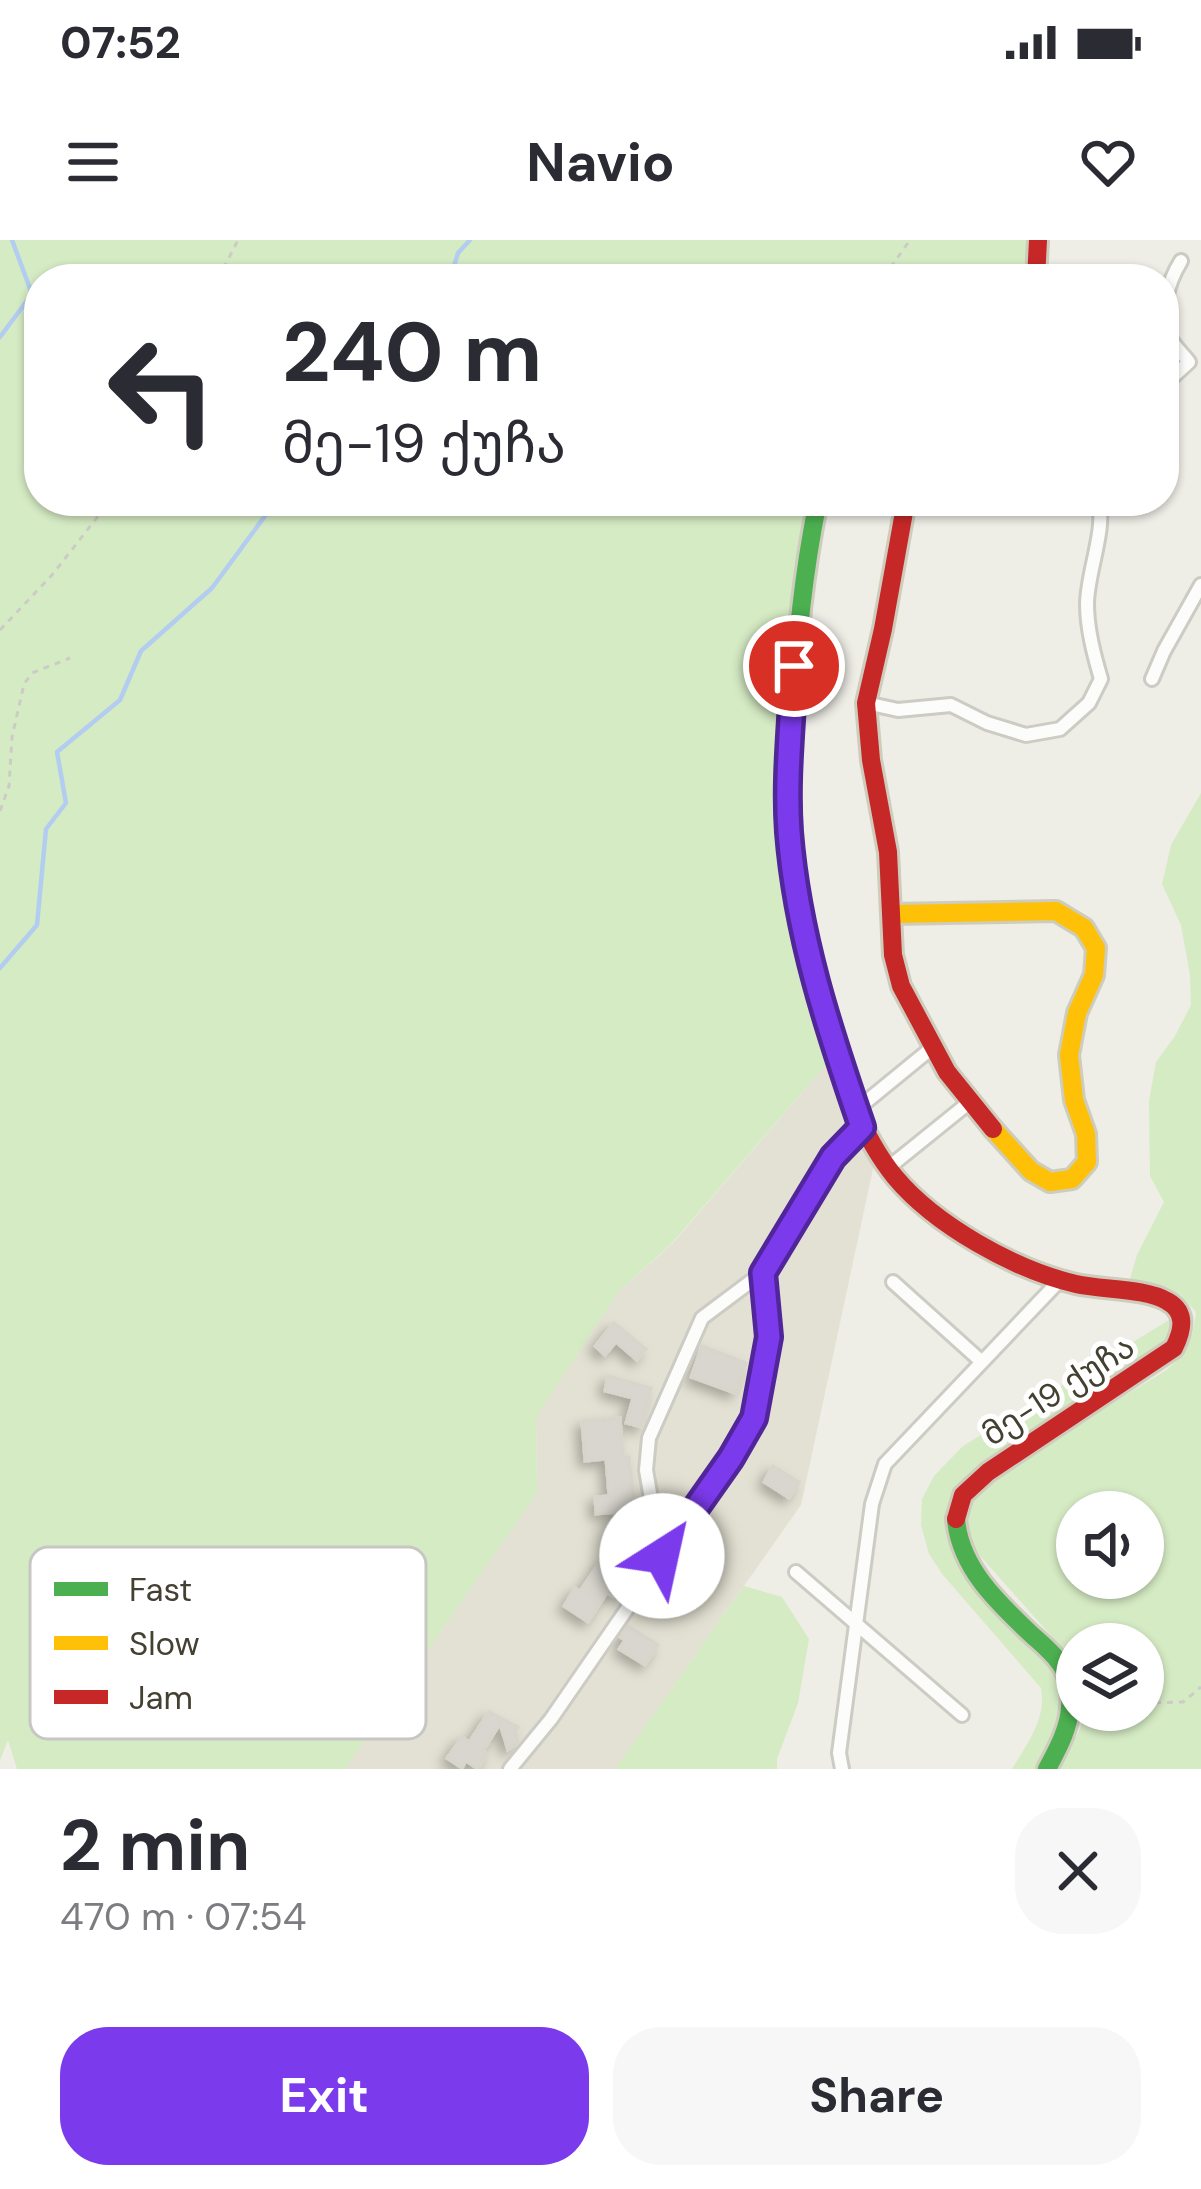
<!DOCTYPE html>
<html lang="en">
<head>
<meta charset="utf-8">
<style>
	body { margin:0; font-family:"DM Sans","Noto Sans Georgian",sans-serif; background:#f7f7f7; color:#2b2b33; height:100vh; display:flex; flex-direction:column; font-size:45px; white-space:nowrap }
	* { box-sizing:border-box; margin:0 }
	p { font-size:39px; color:#7c7c81 }
	.icon { flex:none; width:66px; height:66px; fill:none; stroke:currentColor; stroke-width:2; stroke-linecap:round; stroke-linejoin:round }
	.map { position:relative; height:1529px; overflow:hidden }
	.sheet { display:flex; flex-direction:column; background:#fff; flex:1 }
	.sheet>* { flex:none }
	.top-card { position:absolute; left:24px; top:24px; width:1155px; height:252px; border-radius:48px; box-shadow:0 3px 9px #0004; background:#fff; color:#2b2b33; overflow:hidden }
	.tools { position:absolute; left:1056px; top:1251px; display:grid; gap:24px }
	.tools a { display:grid; place-items:center; width:108px; height:108px; border-radius:50%; background:#fff; box-shadow:0 3px 9px #0004; font-size:60px }
	.pin { position:absolute; display:grid; place-items:center; width:102px; height:102px; color:#fff; margin:-51px; border:6px solid #fff; border-radius:50%; box-shadow:0 3px 12px #0007 }
	.me { position:absolute; width:132px; margin:-66px; rotate:35deg; stroke-linejoin:round; filter:drop-shadow(0 0 9px #0008) }
	.turn { display:flex; align-items:center; gap:42px; height:252px; padding:0 60px; font-size:54px }
	.turn .icon { width:156px; height:156px; stroke-width:2.5 }
	.turn b { display:block; font-size:84px; line-height:102px }
	.round { display:grid; place-items:center; flex:none; width:126px; height:126px; border-radius:48px; background:#f7f7f7 }
	.overview { display:flex; align-items:center; justify-content:space-between; height:204px; padding:0 60px }
	h1 { font-size:72px; font-weight:700; line-height:90px }
	.cta { display:flex; gap:24px; margin-top:auto; padding:24px 60px }
	.cta a { flex:1; height:138px; border-radius:48px; background:#7c3aed; color:#fff; font-size:48px; font-weight:700; line-height:138px; text-align:center }
	.cta a+a { background:#f7f7f7; color:#2b2b33 }
	.status { display:flex; justify-content:space-between; align-items:center; height:84px; padding:0 60px; background:#fff; direction:ltr }
	.status svg { height:33px; fill:currentColor }
	header { display:flex; justify-content:space-between; align-items:center; height:156px; padding:0 60px; background:#fff; font-size:54px; font-weight:700 }
	.map>svg:first-child { display:block }
</style>
</head>
<body>
<div class="status"><b>07:52</b><svg viewBox="0 0 49 12"><path d="M0 12V9h3v3zM5 12V6h3v6zM10 12V3h3v9zM15 12V0h3v12zM26 1h20v11H26zM47 4h2v5h-2z"/></svg></div>
<header><svg class="icon" aria-label="menu" viewBox="0 0 24 24"><path d="M4 6h16M4 12h16M4 18h16"/></svg>Navio<svg class="icon" aria-label="heart" viewBox="0 0 24 24"><path d="M12 20l-8-8c-3-5 5-10 8-4 3-6 11-1 8 4z"/></svg></header>
<div class="map">
<svg width="1201" height="1529" viewBox="0 0 1201 1529">
	<defs>
		<filter id="shadow"><feDropShadow dx="-5.5" dy="5.5" stdDeviation="6" flood-color="#0004"/></filter>
	</defs>
	<rect width="100%" height="100%" fill="#eeede6"/>
	<path fill="#e3e1d3" d="M830 820 874 924 801 1265 615 1529H345L537 1253 536 1177 619 1051 673 1003Z"/>
	<path fill="#d5ebc4" fill-rule="evenodd" d="M0 0H1032L1031 39H39V261H811L783 517 780 597 799 706 830 820 672 1003 619 1051 536 1177 537 1253 345 1529H17L8 1500 0 1520Z
		M1201 553V1529H1057L1080 1489 1084 1470H1143V1404H1077V1425L966 1300C962 1269 965 1265 985 1241L1165 1131C1187 1114 1193 1100 1196 1072L1181 1055 1129 1042 1137 1015 1164 962 1150 936 1149 861 1156 822 1175 796 1191 765 1190 735 1181 685 1162 644 1171 605ZM1077 1272H1143V1338H1077Z
		M1169 1080 1171 1098 1163 1112 962 1241C943 1269 939 1285 954 1316L1053 1425C1074 1466 1056 1492 1035 1529H1012C1027 1504 1047 1478 1041 1448L943 1335 929 1314 921 1285 922 1259 934 1236 963 1206Z
		M744 1346 782 1357 809 1399 798 1463 777 1519V1529H615Z"/>
	<g fill="none" stroke-linecap="round" stroke-linejoin="round">
		<path stroke="#b3cdf0" stroke-width="4.5" d="M450 39 458 13 470 0
			M0 97 32 54 12 0
			M0 728 37 685 46 589 66 563 57 512 120 460 141 411 212 348 276 261"/>
	</g>
	<path fill="#d8d6ce" stroke="#d7d5cc" stroke-width="3" filter="url(#shadow)" d="M614 1083 646 1109 637 1120 616 1102 605 1115 595 1106Z
		M702 1106 746 1123 735 1153 691 1137Z
		M608 1136 651 1148 641 1187 626 1183 633 1158 605 1151Z
		M620 1178 623 1218 629 1217 635 1271 596 1274 595 1257 609 1256 606 1219 585 1221 582 1182Z
		M773 1226 799 1242 789 1258 764 1242Z
		M601 1320 626 1337 613 1357 607 1353 588 1382 564 1366 575 1348 580 1351Z
		M628 1386 658 1405 645 1425 619 1409 625 1400 620 1397Z
		M489 1472 518 1487 515 1491 518 1502 508 1510 500 1484 483 1511 487 1514 478 1529 466 1521 462 1528 447 1518 462 1497 469 1502Z"/>
	<g fill="none" stroke-linecap="round" stroke-linejoin="round">
		<g stroke="#cccbc4" stroke-width="18">
			<path id="street" d="M1164 145 1189 122C1184 115 1174 106 1170 98 1158 74 1168 42 1181 21
				M1152 439 1164 411 1201 345
				M866 463 898 470 951 465 987 483 1026 495 1060 489 1089 463 1101 439C1094 415 1087 389 1087 364 1087 333 1107 287 1098 261
				M856 870 933 807
				M888 928 971 861
				M893 1042 982 1122
				M661 1316 646 1230 649 1198 702 1078 762 1033
				M796 1332 962 1475
				M510 1529 551 1479 731 1218 754 1178 769 1097 762 1033 833 917 862 888
				M842 1529 839 1513 872 1264 885 1224 1061 1039"/>
		</g>
		<g stroke="#ceccbd" stroke-width="24">
			<path id="fast" d="M818 261C803 333 796 406 792 479 789 525 786 571 791 616 800 697 823 789 854 865
				M956 1279C960 1328 998 1363 1032 1395 1041 1403 1052 1412 1059 1422 1069 1434 1072 1452 1070 1467 1069 1489 1057 1510 1047 1529"/>
		</g>
		<g stroke="#ceccbd" stroke-width="24">
			<path id="slow" d="M893 674 1056 671 1084 688 1096 708 1094 735 1077 773 1069 815 1074 860 1086 894 1087 922 1072 939 1050 942 1031 931 993 889"/>
		</g>
		<g stroke="#ceccbd" stroke-width="24">
			<path id="jam" d="M1036 39 1038 0
				M906 261 883 389 866 463 871 520 888 612 893 715 901 746 947 832 993 889
				M854 865C864 890 877 915 895 937 935 985 1015 1030 1076 1044 1102 1050 1145 1048 1167 1061 1187 1072 1183 1090 1174 1108L988 1232 963 1255 956 1279"/>
		</g>
		<path stroke="#cdcbc6" stroke-width="3" stroke-dasharray="6 6" stroke-linecap="butt" d="M218 39 238 0
			M887 39 891 27 910 0
			M0 390 52 335 110 261
			M0 571 9 546 12 497 24 444 32 433 70 418
			M1143 1463 1183 1462 1201 1447"/>
		<use href="#street" stroke="#fcfcfb" stroke-width="12"/>
		<use href="#fast" stroke="#4caf50" stroke-width="18"/>
		<use href="#slow" stroke="#ffc107" stroke-width="18"/>
		<use href="#jam" stroke="#c62828" stroke-width="18"/>
	</g>
	<g fill="none" stroke-linecap="round" stroke-linejoin="round">
		<g stroke="#51269a" stroke-width="30">
			<path id="route" d="M662 1316 731 1218 754 1178 769 1097 763 1033 833 917 862 887C829 791 797 695 789 592 785 537 792 481 794 426"/>
		</g>
		<use href="#route" stroke="#7c3aed" stroke-width="21"/>
	</g>
	<g text-anchor="middle" dominant-baseline="central" stroke-width="10" stroke-linejoin="round" paint-order="stroke">
		<g font-size="33" fill="#444133" stroke="#fff">
			<text transform="translate(1058 1150) rotate(-33)">მე-19 ქუჩა</text>
		</g>
	</g>
	<rect x="30" y="1307" width="396" height="192" rx="18" fill="#fff" stroke="#c7c6c2" stroke-width="3"/>
	<rect x="54" y="1342" width="54" height="14" fill="#4caf50"/>
	<rect x="54" y="1396" width="54" height="14" fill="#ffc107"/>
	<rect x="54" y="1450" width="54" height="14" fill="#c62828"/>
	<g font-size="33" fill="#444133">
		<text x="129" y="1361">Fast</text>
		<text x="129" y="1415">Slow</text>
		<text x="129" y="1469">Jam</text>
	</g>
</svg>
<div class="tools">
<a><svg class="icon" aria-label="sound" viewBox="0 0 24 24"><path d="M4 9h4l5-4v14l-5-4H4zM17 9q2 3 0 6"/></svg></a>
<a><svg class="icon" aria-label="layers" viewBox="0 0 24 24"><path d="M12 4l9 5-9 5-9-5zM3 14l9 5 9-5"/></svg></a>
</div>
<div class="pin" style="left:794px;top:426px;background:#d93025"><svg class="icon" aria-label="arrive" viewBox="0 0 24 24"><path d="M6 21V4h12l-3 4 3 4H6"/></svg></div>
<svg class="me" style="left:662px;top:1316px" viewBox="-20 -20 40 40"><circle r="19" fill="#fff"/><path d="M0-13L10 11 0 6-10 11z" fill="#7c3aed"/></svg>
<div class="top-card">
<div class="turn"><svg class="icon" aria-label="left" viewBox="0 0 24 24"><path d="M17 20v-9H6M10 6l-5 5 5 5"/></svg><div><b>240 m</b>მე-19 ქუჩა</div></div>
</div>
</div>
<section class="sheet">
<div class="overview"><div><h1>2 min</h1><p>470 m · 07:54</p></div><a class="round"><svg class="icon" aria-label="close" viewBox="0 0 24 24"><path d="M6 6l12 12M18 6L6 18"/></svg></a></div>
<div class="cta"><a>Exit</a><a>Share</a></div>
</section>
</body>
</html>
